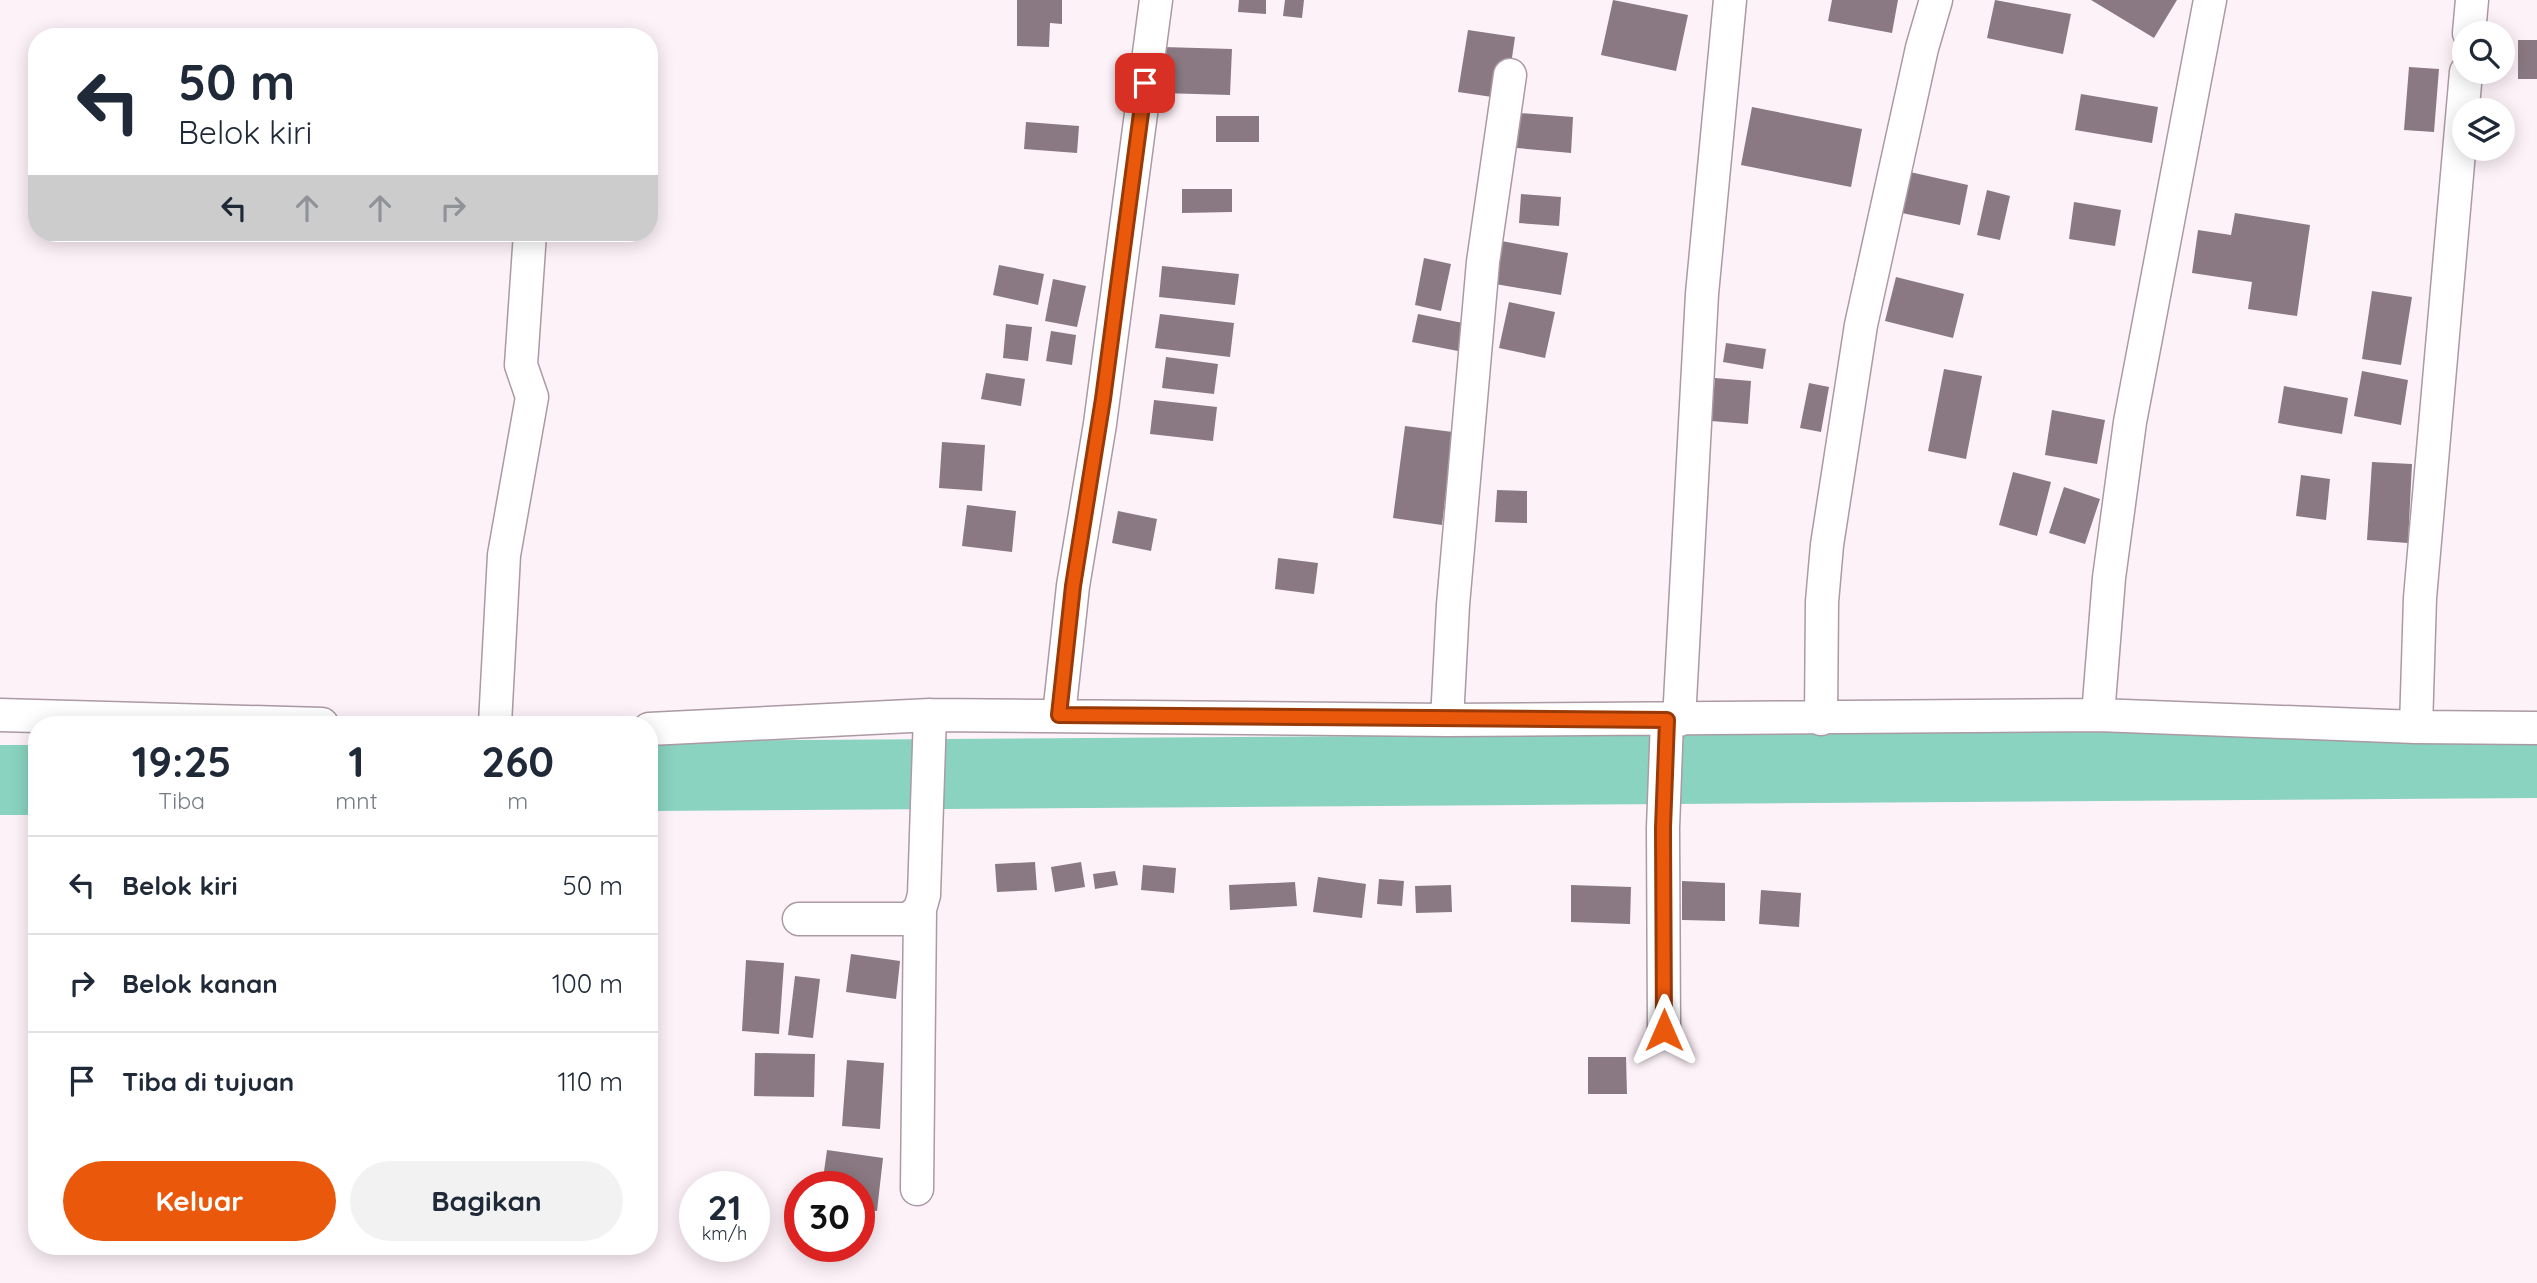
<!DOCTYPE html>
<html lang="id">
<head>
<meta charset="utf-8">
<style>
	body { margin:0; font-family:Quicksand,sans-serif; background:#f2f2f3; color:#1f2937; height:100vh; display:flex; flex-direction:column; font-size:26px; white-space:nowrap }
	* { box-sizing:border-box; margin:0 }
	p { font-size:23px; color:#747a83 }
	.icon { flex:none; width:38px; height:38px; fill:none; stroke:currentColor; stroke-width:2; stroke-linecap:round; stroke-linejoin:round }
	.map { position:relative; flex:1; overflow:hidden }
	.panel { position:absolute; left:28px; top:716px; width:630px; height:539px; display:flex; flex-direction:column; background:#fff; border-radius:28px; box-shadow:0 4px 18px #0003 }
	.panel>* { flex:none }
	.hud { position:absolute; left:28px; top:28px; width:630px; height:214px; border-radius:28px; box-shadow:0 4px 18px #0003; background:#fff; color:#1f2937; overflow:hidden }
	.tools { position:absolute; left:2452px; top:21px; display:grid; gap:14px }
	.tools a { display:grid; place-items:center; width:63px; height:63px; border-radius:50%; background:#fff; box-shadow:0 4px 18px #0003; font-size:35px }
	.speed { position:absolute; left:679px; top:1171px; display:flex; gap:14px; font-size:35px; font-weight:700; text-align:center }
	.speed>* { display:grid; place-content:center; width:91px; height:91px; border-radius:50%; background:#fff; box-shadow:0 4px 18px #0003; line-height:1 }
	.speed small { font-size:18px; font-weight:400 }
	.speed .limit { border:10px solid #d22; background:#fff; color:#111 }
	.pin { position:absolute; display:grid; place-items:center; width:60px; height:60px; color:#fff; margin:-30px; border-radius:14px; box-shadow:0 4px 10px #0006 }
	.me { position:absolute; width:77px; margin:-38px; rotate:0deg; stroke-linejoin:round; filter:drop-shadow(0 0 5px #0008) }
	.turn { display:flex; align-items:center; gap:24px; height:147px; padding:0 35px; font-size:32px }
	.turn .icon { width:91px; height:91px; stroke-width:2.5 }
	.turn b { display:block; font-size:49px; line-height:60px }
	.lanes { display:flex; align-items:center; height:66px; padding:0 35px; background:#0003; justify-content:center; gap:35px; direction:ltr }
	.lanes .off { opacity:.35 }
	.eta { display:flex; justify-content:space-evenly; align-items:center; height:119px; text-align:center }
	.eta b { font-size:42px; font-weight:700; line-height:49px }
	.button { display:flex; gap:14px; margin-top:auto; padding:14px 35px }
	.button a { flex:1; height:80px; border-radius:42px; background:#ea580c; color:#fff; font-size:28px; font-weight:700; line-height:80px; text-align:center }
	.button a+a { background:#f2f2f3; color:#1f2937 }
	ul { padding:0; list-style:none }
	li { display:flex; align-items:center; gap:21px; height:98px; padding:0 35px; border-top:2px solid #e0e1e3 }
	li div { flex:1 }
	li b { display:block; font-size:26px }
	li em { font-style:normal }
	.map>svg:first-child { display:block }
</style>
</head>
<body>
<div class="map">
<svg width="2537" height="1283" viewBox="0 0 2537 1283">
	<rect width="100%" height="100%" fill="#fef2f9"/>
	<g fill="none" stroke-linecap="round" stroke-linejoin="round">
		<path stroke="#8ad3c0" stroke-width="70" d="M649 776 2537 763
			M0 780H37"/>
	</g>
	<path fill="#8a7982" d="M1017 0H1062V24L1050 23 1049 47 1017 46Z
		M1239 0H1266V14L1238 12Z
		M1285 0H1304L1302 18 1283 16Z
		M1613 0 1688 15 1676 71 1601 55Z
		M1832 0H1898L1892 33 1828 21Z
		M1995 0 2071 14 2063 54 1987 38Z
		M2091 0H2177L2154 38Z
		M1468 30 1515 37 1506 99 1458 92Z
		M2518 40H2537V79H2518Z
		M1163 47 1232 49 1230 95 1161 93Z
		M2409 67 2439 69 2434 132 2404 130Z
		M2081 94 2158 107 2152 143 2075 130Z
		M1752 107 1862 129 1851 187 1741 165Z
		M1519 113 1573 117 1571 153 1517 148Z
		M1216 116H1259V142H1216Z
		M1026 122 1079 126 1077 153 1024 149Z
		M1910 172 1968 185 1960 225 1902 213Z
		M1182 189H1232V212L1182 213Z
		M1987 190 2010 196 2000 240 1977 235Z
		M1521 194 1561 197 1559 226 1519 223Z
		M2074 202 2121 210 2115 246 2069 239Z
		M2235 213 2310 225 2297 316 2248 309 2252 282 2192 273 2198 230 2231 235Z
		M1496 240 1568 253 1561 295 1489 283Z
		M1424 258 1451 264 1441 311 1415 305Z
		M999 265 1044 274 1038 305 993 295Z
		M1162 266 1239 274 1235 305 1159 297Z
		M1896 277 1964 294 1953 338 1885 321Z
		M1053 279 1086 286 1077 327 1045 321Z
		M2372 291 2412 297 2401 365 2362 359Z
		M1509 302 1555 312 1545 358 1499 348Z
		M1160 314 1234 323 1230 357 1155 348Z
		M1418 314 1463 323 1458 351 1412 342Z
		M1006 324 1032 327 1028 361 1003 358Z
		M1051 331 1076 335 1072 365 1046 361Z
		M1726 343 1766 349 1763 369 1723 362Z
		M1166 357 1218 364 1214 394 1162 388Z
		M1944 369 1982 376 1966 459 1928 451Z
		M2362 371 2408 380 2401 425 2354 416Z
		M986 373 1025 379 1021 406 981 399Z
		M1715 378 1751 381 1748 424 1711 421Z
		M1809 383 1829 387 1821 432 1800 428Z
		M2284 386 2348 398 2342 434 2278 423Z
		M1154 400 1217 407 1213 441 1150 434Z
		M2052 410 2105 420 2097 464 2045 455Z
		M1405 426 1453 432 1442 525 1393 518Z
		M942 442 985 445 982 491 939 488Z
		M2372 462 2412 464 2408 543 2367 540Z
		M2013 472 2051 482 2037 536 1999 525Z
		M2301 475 2330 479 2326 520 2296 516Z
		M2064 487 2100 499 2085 544 2049 533Z
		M1497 490 1527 491V523L1495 522Z
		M967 505 1016 511 1012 552 962 546Z
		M1118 511 1157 519 1151 551 1112 543Z
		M1278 558 1318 563 1314 594 1275 589Z
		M1035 862 1037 890 997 892 995 864Z
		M1081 862 1085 887 1055 892 1051 867Z
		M1143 865 1176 868 1174 893 1141 890Z
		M1115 871 1118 885 1095 889 1093 874Z
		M1318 877 1366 884 1362 918 1313 912Z
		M1379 879 1404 881 1402 906 1377 904Z
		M1682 881 1725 883V921L1682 920Z
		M1295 882 1297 906 1230 910 1229 885Z
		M1451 885 1452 912 1416 913 1415 886Z
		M1571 885 1631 887 1630 924 1571 922Z
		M1761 890 1801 893 1799 927 1759 924Z
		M851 954 900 961 896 999 846 992Z
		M746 960 784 963 779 1034 742 1031Z
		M795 976 820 979 813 1038 788 1035Z
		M755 1053 815 1054 814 1097 754 1096Z
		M1588 1057H1626L1627 1094H1588Z
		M847 1060 884 1063 880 1129 842 1126Z
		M827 1150 883 1158 877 1211 859 1209V1186H822Z"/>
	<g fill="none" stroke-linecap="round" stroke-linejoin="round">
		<g stroke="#ab99a3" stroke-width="35">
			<path id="minor" d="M2469 33 2472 0
				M0 715 322 724
				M1059 715 1073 586 1100 424 1156 0
				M2098 715 2109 578 2130 422 2210 0
				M1821 719 1822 602 1827 545 1861 325 1922 48 1936 0
				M1447 720 1453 605 1483 262 1510 75
				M1679 720 1702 294 1730 0
				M495 724 504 555 532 397 521 365 530 233
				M2416 727 2420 598 2466 72
				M649 729 930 715 1447 720 2098 715 2416 727 2537 728
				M799 919H909L920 909 924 895 930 715
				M1664 1030 1663 828 1667 720
				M917 1189 920 909"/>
		</g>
		<use href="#minor" stroke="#fff" stroke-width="32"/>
	</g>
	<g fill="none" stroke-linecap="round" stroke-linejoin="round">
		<g stroke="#983908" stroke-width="18">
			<path id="route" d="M1145 83 1103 399 1073 586 1059 715 1667 720 1663 828 1664 1030"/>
		</g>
		<use href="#route" stroke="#ea580c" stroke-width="12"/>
	</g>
</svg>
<div class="tools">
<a><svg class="icon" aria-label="search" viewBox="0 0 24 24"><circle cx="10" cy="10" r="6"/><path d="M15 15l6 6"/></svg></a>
<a><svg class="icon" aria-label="layers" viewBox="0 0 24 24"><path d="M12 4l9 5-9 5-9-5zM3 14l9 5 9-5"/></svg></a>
</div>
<div class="speed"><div>21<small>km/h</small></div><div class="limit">30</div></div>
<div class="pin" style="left:1145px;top:83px;background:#d93025"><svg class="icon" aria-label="arrive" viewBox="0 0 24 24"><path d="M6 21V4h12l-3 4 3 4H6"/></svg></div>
<svg class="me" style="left:1664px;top:1030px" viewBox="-20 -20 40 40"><path d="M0-17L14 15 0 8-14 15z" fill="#ea580c" stroke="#fff" stroke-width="4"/></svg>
<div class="hud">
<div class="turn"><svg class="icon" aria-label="left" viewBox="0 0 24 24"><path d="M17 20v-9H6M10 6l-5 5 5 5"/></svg><div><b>50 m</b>Belok kiri</div></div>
<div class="lanes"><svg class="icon" aria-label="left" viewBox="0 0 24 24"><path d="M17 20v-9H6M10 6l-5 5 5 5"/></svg><svg class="icon off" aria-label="ahead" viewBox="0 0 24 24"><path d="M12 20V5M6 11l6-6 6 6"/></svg><svg class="icon off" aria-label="ahead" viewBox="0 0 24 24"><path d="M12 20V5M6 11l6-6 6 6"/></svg><svg class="icon off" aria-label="right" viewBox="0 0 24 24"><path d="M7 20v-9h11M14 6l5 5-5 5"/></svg></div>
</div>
<section class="panel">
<div class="eta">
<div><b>19:25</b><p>Tiba</p></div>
<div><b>1</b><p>mnt</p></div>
<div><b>260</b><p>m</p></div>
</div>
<ul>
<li><svg class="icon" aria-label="left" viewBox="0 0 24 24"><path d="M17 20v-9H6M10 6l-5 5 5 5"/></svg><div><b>Belok kiri</b></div><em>50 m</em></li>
<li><svg class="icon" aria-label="right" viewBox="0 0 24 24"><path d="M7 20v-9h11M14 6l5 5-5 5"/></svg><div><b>Belok kanan</b></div><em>100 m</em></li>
<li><svg class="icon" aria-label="arrive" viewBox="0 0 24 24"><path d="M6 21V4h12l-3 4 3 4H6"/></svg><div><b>Tiba di tujuan</b></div><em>110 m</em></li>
</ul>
<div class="button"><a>Keluar</a><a>Bagikan</a></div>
</section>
</div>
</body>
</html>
